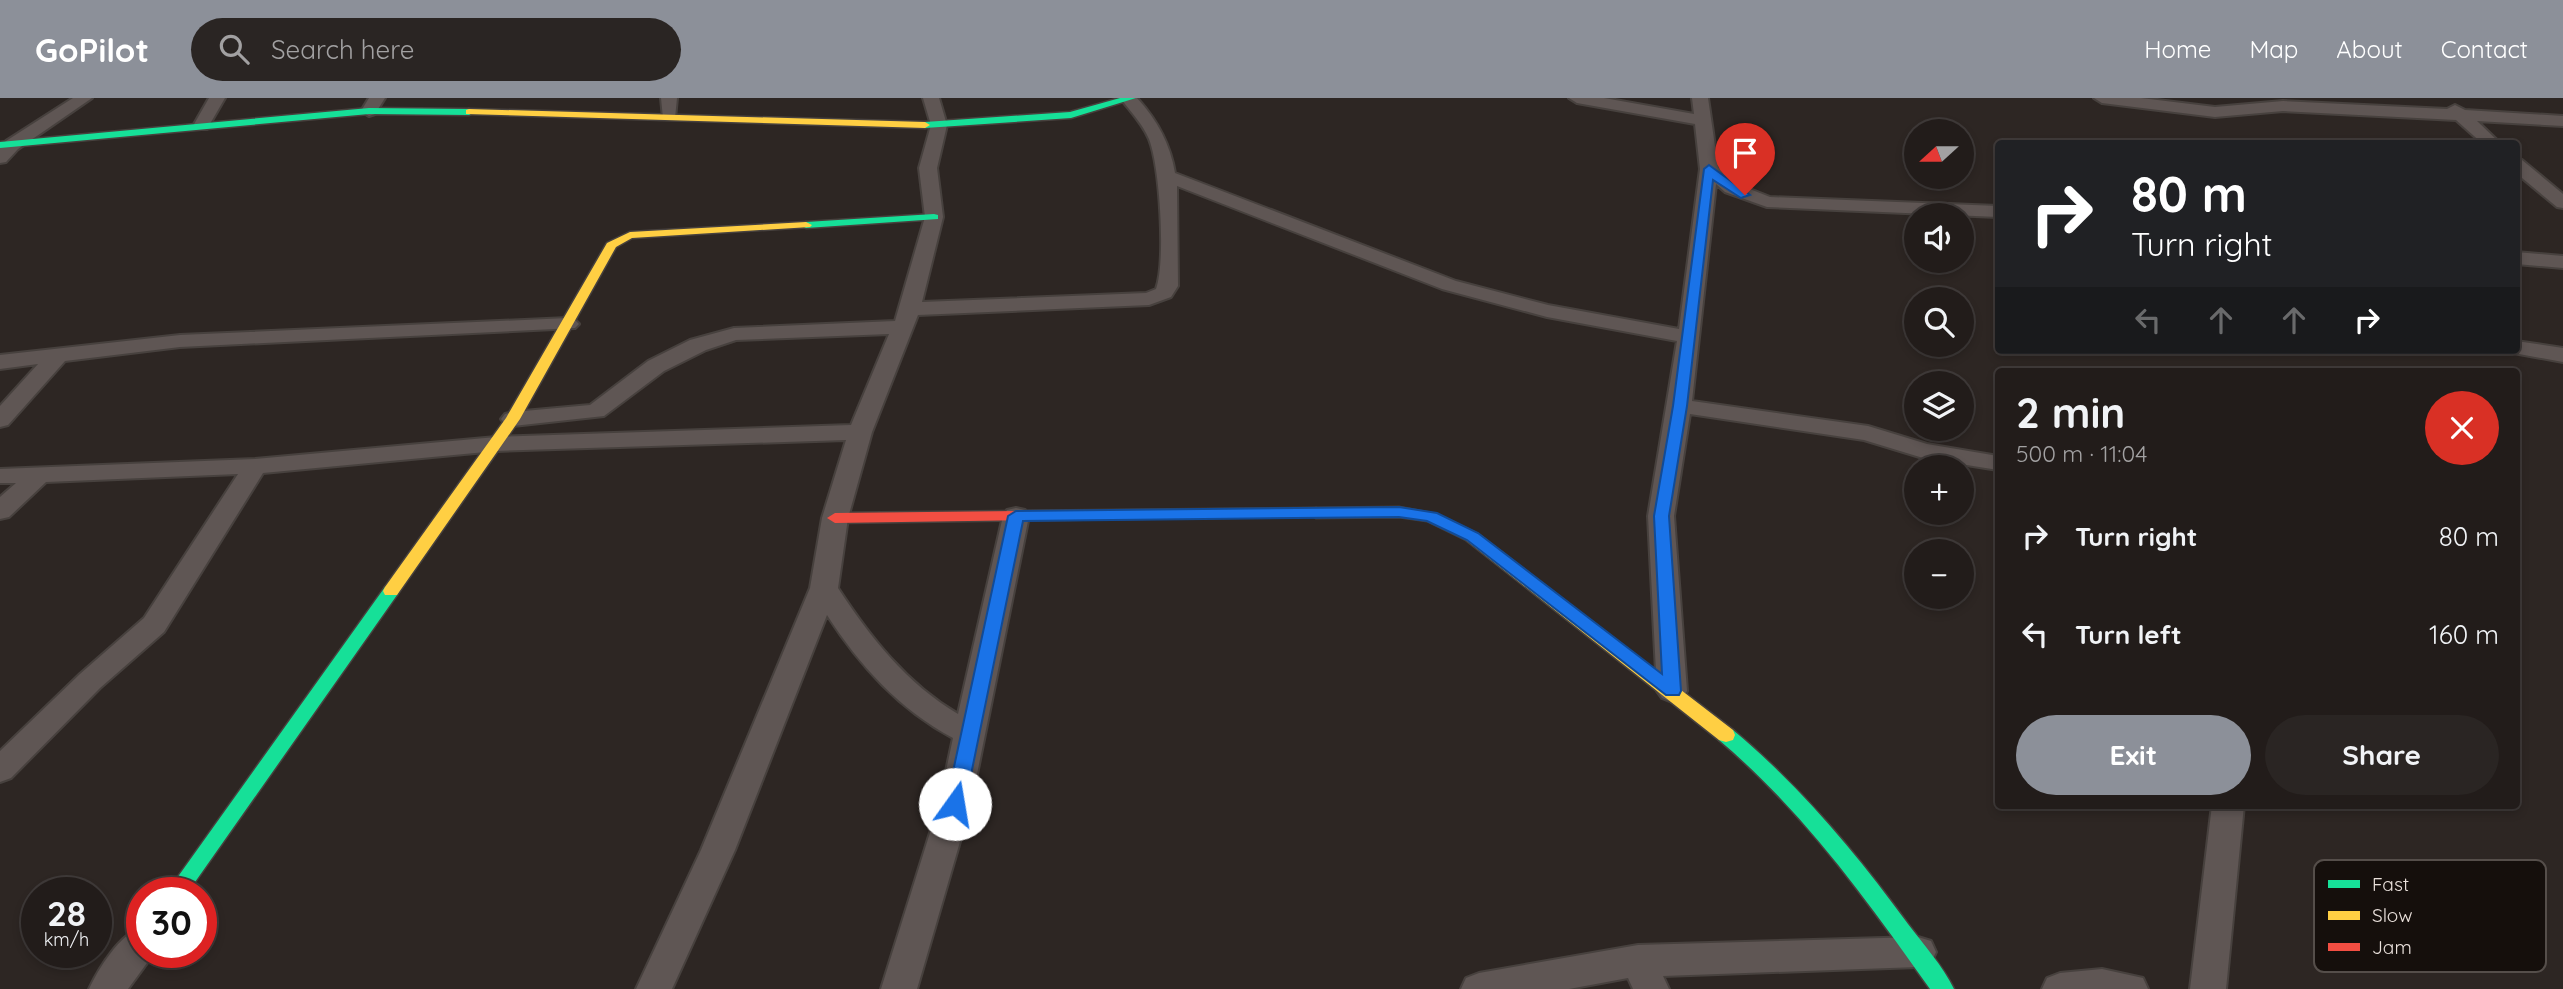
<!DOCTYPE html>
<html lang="en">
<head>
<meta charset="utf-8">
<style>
	body { margin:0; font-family:Quicksand,sans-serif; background:#2a2523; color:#f1f3f6; height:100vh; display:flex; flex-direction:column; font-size:26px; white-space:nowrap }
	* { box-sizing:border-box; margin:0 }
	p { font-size:23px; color:#a2a1a2 }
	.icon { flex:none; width:38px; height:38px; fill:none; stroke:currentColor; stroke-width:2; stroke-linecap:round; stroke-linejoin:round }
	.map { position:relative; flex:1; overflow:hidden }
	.details { position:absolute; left:1995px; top:270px; width:525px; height:441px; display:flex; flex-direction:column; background:#221c1a; border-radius:7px; box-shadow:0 4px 10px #0003,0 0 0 2px #3f3a39 }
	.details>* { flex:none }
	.top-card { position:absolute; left:1995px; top:42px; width:525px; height:214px; border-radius:7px; box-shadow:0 4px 10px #0003,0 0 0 2px #3f3a39; background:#202124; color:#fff; overflow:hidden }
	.needle { width:46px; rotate:249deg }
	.controls { position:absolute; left:1904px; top:21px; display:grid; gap:14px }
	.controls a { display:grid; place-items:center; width:70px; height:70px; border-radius:50%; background:#221c1a; box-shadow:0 4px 10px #0003,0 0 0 2px #3f3a39; font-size:35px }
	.speed { position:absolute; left:21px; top:779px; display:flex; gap:14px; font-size:35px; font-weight:700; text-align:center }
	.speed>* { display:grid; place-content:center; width:91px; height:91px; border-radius:50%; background:#221c1a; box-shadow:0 4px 10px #0003,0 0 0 2px #3f3a39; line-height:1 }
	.speed small { font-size:18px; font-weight:400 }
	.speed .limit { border:10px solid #d22; background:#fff; color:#111 }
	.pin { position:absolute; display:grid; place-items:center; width:60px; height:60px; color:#fff; margin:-72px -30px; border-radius:50% 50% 50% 0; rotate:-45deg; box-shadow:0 0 7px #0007 }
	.pin .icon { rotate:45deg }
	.me { position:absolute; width:77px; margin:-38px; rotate:13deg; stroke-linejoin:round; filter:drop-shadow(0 0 5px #0008) }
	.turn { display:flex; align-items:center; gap:24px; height:147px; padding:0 21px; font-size:32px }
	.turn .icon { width:91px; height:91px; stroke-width:2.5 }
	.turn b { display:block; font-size:49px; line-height:60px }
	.lanes { display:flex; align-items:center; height:66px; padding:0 21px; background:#0003; justify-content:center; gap:35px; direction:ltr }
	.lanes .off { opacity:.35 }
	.round { display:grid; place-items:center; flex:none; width:74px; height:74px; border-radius:37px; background:#2a2523 }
	.head { display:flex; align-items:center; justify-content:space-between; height:119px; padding:0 21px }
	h1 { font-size:42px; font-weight:800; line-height:52px }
	.primary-button { display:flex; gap:14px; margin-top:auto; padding:14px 21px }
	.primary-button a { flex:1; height:80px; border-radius:42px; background:#8c9099; color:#fff; font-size:28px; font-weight:800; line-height:80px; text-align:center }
	.primary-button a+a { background:#2a2523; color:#f1f3f6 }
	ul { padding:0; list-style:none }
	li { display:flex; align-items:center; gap:21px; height:98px; padding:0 21px }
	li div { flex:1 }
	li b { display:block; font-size:26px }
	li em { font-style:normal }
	header { display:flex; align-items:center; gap:42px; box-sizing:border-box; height:98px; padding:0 35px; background:#8c9099; color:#fff }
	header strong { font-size:33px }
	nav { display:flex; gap:38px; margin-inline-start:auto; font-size:24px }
	.search { width:490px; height:63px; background:#2a2523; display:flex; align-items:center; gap:18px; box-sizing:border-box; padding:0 24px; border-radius:38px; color:#a2a1a2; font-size:26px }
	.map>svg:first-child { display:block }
</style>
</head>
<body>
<header>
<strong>GoPilot</strong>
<div class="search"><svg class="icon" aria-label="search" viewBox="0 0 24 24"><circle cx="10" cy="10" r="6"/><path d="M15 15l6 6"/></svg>Search here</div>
<nav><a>Home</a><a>Map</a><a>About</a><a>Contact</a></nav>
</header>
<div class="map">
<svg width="2563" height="891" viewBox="0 0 2563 891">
	<rect width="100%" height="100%" fill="#2d2623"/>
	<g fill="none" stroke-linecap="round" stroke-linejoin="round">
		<g stroke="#47413e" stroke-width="4">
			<path id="street" d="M73 0H92L18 51 6 64 0 65V50L6 43Z
				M209 0H225L207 31H195L193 28Z
				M369 0H385L375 16 369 18 361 13Z
				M661 0H677L675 20H663Z
				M923 0H939L947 27 937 70 943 119 922 204 1146 195 1156 191C1166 163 1160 69 1149 41 1142 25 1131 14 1121 1L1137 0C1157 22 1170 45 1175 75L1456 183 1548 207 1679 231 1700 71 1695 26 1577 5 1569 0H1604L1694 16 1692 0H1708L1718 69 1737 86 1770 99 1998 108V119L1767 109 1725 94 1716 86 1692 303 1868 328 1927 346 1998 358V372L1923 360 1864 342 1690 316 1674 418 1687 593 1682 600 1672 604 1662 600 1657 593 1648 418 1677 243 1547 219 1442 191 1177 88 1178 188 1171 199 1149 207 918 217 872 334 848 420 838 490C870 539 906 585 958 616L1003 418 1007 412 1016 410 1025 412 1029 418 971 706 917 891H881L939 706 953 640C899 611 860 568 827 517L735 752 672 891H636L701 752 810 490 822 420 846 342 496 353 263 375 164 534 100 590 11 680 0 684V653L80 576 144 520 238 376 46 384 9 419 0 421V399L16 385H0V371L255 361 496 339 851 327 889 236 736 242 706 252 664 273 604 318 513 328 505 326 501 321 505 316 513 314 590 307 648 263 690 242 734 230 895 223 925 119 919 70 931 27Z
				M2094 0H2141L2215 9 2283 3 2447 11 2455 7 2465 12 2563 18V28L2477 23 2501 46H2483L2456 22 2283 13 2215 19 2102 5Z
				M2516 61 2522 62 2563 96V110L2557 109 2516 75Z
				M2516 154 2563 158V170L2516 166Z
				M568 220 575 222 579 226 575 230 180 249 65 263 8 327 0 329V308L38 266 0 271V257L180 237Z
				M2516 243 2563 250V264L2508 254 2516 252Z
				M2212 707H2244L2226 891H2190Z
				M142 829V854H155L128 891H89C99 870 119 837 142 829Z
				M1918 839 1931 843 1936 854 1931 865 1918 869 1663 878 1669 891H1633L1628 880 1569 891H1461L1466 880 1479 875 1638 847Z
				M2102 871 2143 880 2148 891H2042L2047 880 2060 875Z"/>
		</g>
		<g stroke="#47413e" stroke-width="3">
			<path id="fast" d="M1120 0H1136L1071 20 925 30 920 27 925 24 1070 14Z
				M369 10 469 11 474 14 469 17 369 16 0 50V44Z
				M934 116 938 117V121L806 130 800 127 806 124Z
				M391 488 399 493 397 497 188 794H167L385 489Z
				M1726 630 1733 632C1801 689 1856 755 1908 826 1923 846 1943 868 1954 891H1930C1866 801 1804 714 1719 642L1717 637 1719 632Z"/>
		</g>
		<g stroke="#47413e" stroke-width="3">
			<path id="slow" d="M469 11 925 24 930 27 925 30 466 16V12Z
				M806 124 812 127 810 129 632 140 616 149 520 321 397 497H385L383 493 385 489 506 320 607 145 630 134Z
				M1399 409 1436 416 1478 436 1733 632 1735 637 1733 642 1726 644 1719 642 1466 442 1427 423 1399 419 1316 420 1308 415 1316 410Z"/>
		</g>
		<g stroke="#47413e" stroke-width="3">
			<path id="jam" d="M1316 410 1324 415 1321 418 835 425 827 420 835 415Z"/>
		</g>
		<use href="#street" fill="#5f5654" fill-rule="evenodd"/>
		<use href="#fast" fill="#16e098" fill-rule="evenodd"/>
		<use href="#slow" fill="#ffcf43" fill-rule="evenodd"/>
		<use href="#jam" fill="#f24e42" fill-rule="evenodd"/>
	</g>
	<path fill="#1a73e8" stroke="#114b97" stroke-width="2" d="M1709 67 1750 97 1741 100 1713 82 1687 308 1669 418 1681 593 1679 597H1666L1467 442 1427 423 1399 419 1023 423 965 706 962 711 955 714 948 711 946 706 1008 418 1016 413 1399 409 1437 415 1478 435 1662 576 1654 418 1673 308 1704 71Z"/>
	<rect x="2314" y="762" width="232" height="112" rx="10" fill="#150f0c" stroke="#554e4a" stroke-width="2"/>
	<rect x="2328" y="782" width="32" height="8" fill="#16e098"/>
	<rect x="2328" y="813" width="32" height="9" fill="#ffcf43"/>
	<rect x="2328" y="845" width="32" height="8" fill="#f24e42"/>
	<g font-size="19" fill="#eae1dc">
		<text x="2372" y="793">Fast</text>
		<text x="2372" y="824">Slow</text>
		<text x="2372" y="856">Jam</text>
	</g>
</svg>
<div class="controls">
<a><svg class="needle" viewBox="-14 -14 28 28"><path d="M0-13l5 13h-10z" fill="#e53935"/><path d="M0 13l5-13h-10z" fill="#a2a1a2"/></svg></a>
<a><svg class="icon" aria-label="sound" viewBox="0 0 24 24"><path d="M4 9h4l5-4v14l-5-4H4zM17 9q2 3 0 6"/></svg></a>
<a><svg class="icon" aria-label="search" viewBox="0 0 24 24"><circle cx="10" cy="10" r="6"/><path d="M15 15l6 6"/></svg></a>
<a><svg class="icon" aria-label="layers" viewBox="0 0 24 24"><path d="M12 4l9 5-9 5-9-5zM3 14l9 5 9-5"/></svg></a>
<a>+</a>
<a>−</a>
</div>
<div class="speed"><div>28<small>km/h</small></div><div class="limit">30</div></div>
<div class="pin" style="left:1745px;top:97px;background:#d93025"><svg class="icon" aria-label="arrive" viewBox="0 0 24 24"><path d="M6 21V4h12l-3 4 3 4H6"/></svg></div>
<svg class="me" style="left:955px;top:706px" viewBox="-20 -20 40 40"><circle r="19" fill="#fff"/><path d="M0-13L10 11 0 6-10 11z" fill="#1a73e8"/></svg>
<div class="top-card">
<div class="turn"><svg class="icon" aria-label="right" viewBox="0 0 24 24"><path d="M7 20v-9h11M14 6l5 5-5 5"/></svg><div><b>80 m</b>Turn right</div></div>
<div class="lanes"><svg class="icon off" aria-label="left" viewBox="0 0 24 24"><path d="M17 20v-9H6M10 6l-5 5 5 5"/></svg><svg class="icon off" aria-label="ahead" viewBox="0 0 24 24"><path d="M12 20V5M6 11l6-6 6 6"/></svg><svg class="icon off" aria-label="ahead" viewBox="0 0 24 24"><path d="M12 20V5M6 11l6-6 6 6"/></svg><svg class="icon" aria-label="right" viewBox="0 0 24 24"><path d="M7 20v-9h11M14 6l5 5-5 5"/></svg></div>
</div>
<section class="details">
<div class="head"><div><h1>2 min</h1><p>500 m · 11:04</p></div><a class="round" style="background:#d93025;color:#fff"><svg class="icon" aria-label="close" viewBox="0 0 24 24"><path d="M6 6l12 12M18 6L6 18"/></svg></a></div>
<ul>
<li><svg class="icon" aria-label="right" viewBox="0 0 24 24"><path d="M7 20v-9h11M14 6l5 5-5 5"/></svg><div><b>Turn right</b></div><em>80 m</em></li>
<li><svg class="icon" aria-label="left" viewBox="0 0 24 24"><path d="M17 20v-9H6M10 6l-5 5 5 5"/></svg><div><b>Turn left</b></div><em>160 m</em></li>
</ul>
<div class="primary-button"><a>Exit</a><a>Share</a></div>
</section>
</div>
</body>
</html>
